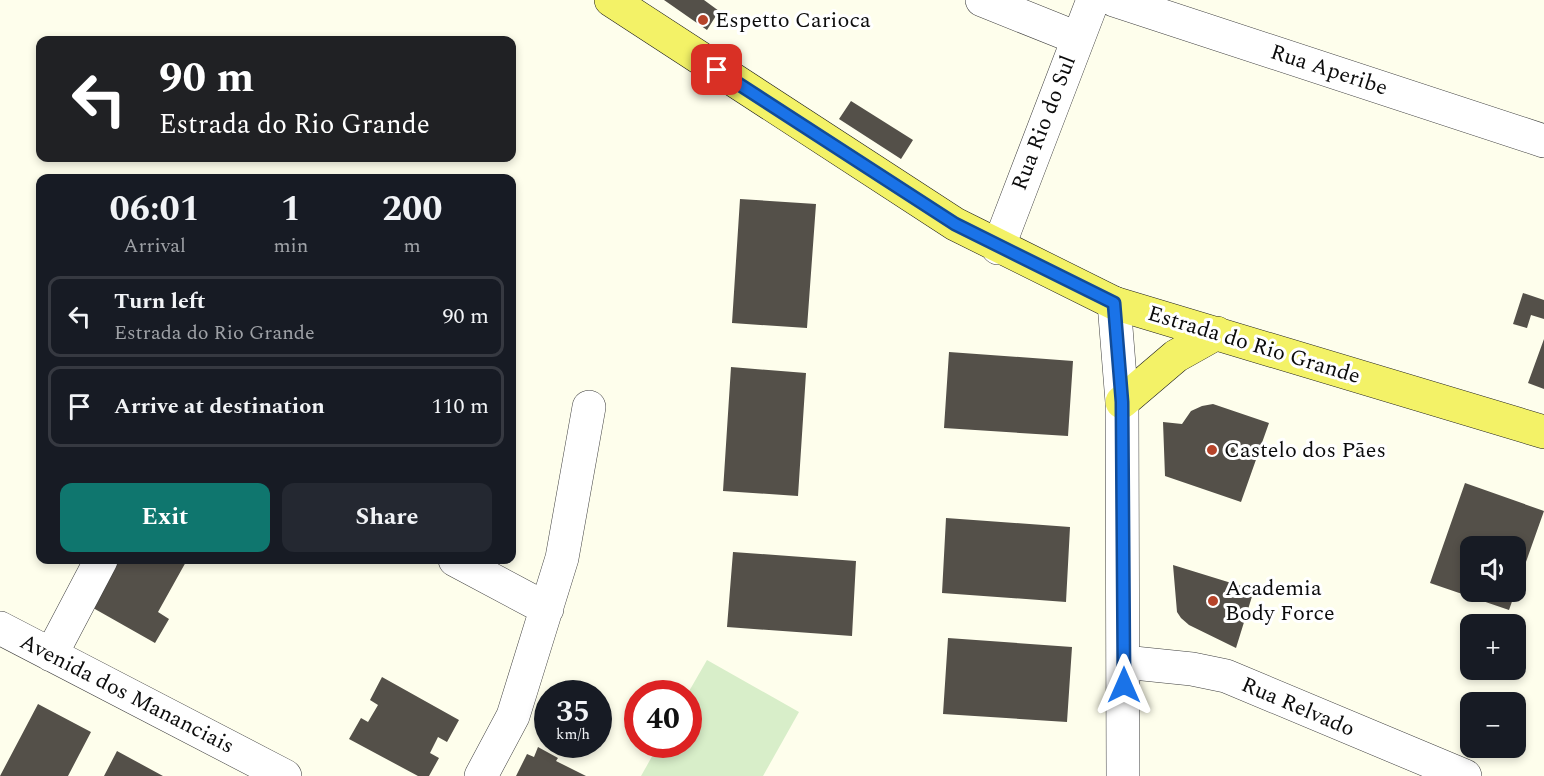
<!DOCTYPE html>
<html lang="en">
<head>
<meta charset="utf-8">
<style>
	body { margin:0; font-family:Spectral,serif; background:#242831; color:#f1f3f6; height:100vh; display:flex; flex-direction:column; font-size:22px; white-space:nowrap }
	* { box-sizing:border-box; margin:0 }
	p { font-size:20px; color:#9ea1a6 }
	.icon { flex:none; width:33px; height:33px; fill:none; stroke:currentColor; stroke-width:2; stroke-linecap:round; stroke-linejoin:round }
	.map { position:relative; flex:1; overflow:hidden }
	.panel { position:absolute; left:36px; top:174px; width:480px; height:390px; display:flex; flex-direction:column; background:#171b24; border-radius:12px; box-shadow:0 3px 9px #0003 }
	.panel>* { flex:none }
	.top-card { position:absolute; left:36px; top:36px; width:480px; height:126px; border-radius:12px; box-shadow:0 3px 9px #0003; background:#202124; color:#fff; overflow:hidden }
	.fabs { position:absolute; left:1460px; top:536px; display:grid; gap:12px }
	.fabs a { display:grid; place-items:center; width:66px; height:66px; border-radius:12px; background:#171b24; box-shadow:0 3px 9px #0003; font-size:30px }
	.speed { position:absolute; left:534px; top:680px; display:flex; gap:12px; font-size:30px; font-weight:700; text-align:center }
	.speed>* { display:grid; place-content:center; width:78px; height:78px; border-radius:50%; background:#171b24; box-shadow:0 3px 9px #0003; line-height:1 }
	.speed small { font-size:15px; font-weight:400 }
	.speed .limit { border:9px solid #d22; background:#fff; color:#111 }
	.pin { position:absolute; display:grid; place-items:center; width:51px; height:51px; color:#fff; margin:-26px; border-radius:12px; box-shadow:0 3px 9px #0006 }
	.me { position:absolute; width:66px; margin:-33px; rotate:0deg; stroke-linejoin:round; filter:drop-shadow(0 0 4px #0008) }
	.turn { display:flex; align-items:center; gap:21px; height:126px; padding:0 24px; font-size:27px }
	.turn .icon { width:78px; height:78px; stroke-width:2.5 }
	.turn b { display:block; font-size:42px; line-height:51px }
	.eta { display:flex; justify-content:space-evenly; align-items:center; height:102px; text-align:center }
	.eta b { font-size:36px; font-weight:700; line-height:42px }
	.action { display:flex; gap:12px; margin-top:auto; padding:12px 24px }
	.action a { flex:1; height:69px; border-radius:12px; background:#0f766e; color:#fff; font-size:24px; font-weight:700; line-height:69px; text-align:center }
	.action a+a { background:#242831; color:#f1f3f6 }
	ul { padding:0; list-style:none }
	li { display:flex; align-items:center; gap:18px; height:81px; margin:0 12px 9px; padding:0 12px; border:3px solid #363941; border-radius:12px }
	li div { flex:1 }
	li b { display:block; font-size:22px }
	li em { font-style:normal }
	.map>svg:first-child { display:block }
</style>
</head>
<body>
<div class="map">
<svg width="1544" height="776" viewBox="0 0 1544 776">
	<rect width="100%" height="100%" fill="#fefeec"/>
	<path fill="#d8eec9" d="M707 660 799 712 763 776H641L659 744H688V693Z"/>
	<path fill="#545049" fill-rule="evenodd" d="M664 0H704L719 11 707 30Z
		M851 101 913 140 901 159 839 119Z
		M740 199 816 204 807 328 732 323Z
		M1523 293 1544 300V319L1531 315 1527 328 1513 324Z
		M1544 339V389L1528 383Z
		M949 352 1073 361 1068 436 944 428Z
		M731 367 806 373 798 496 723 491Z
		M1213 404 1269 423 1241 502 1165 476 1163 422 1182 424 1191 411 1202 406Z
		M1465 483 1544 511 1509 610 1430 583ZM1470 546H1515V591H1470Z
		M946 518 1070 527 1066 602 942 593Z
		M733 552 856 561 852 636 727 627Z
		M113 560H187L158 612 169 619 155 643 79 600Z
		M1173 565 1254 590 1236 648 1189 625 1181 618 1177 612Z
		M948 638 1072 647 1067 722 943 714Z
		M382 677 459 720 447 742 438 737 430 753 439 758 429 776H418L349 739 361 718 368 722 378 705 370 700Z
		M38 704 91 732 68 776H0Z
		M538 747 558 758 556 761 586 776H516L527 754 534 757Z
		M117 751 163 776H104Z"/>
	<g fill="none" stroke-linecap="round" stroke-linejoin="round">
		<g stroke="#3f3f3f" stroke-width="34">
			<path id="minor" d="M982 0 1077 38
				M1114 0 1544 141
				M998 248 1093 0
				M1114 303 1122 402 1123 776
				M455 560 547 609
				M0 628 285 776
				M51 655 101 560
				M1124 662 1192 669 1226 676 1465 776
				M481 776 513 716 562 558 589 407"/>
		</g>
		<g stroke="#1d1d1d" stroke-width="34">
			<path id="major" d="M611 0 955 224 1114 303 1544 432
				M1122 402 1176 356 1217 333"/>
		</g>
		<use href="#minor" stroke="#fff" stroke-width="33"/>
		<use href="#major" stroke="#f3f267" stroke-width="33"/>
	</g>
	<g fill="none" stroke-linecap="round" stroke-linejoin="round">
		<g stroke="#114b97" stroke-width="15">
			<path id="route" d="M717 70 955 224 1114 303 1122 402 1124 685"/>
		</g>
		<use href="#route" stroke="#1a73e8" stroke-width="10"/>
	</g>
	<g fill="#b6442a" stroke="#fff" stroke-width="2">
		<circle cx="703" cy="20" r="6"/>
		<circle cx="1212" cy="450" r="6"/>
		<circle cx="1213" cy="601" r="6"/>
	</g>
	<g text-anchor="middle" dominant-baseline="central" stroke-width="6" stroke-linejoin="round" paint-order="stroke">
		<g font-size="22" fill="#0c0c0c" stroke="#fff" text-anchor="start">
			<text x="715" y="20">Espetto Carioca</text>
			<text x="1224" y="450">Castelo dos Pães</text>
			<text x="1225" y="588">Academia<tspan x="1225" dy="25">Body Force</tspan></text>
		</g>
		<g font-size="22" fill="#0c0c0c" stroke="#fff">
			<text transform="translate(1329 70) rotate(18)">Rua Aperibe</text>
			<text transform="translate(1044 123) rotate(-69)">Rua Rio do Sul</text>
			<text transform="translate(1254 345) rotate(17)">Estrada do Rio Grande</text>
			<text transform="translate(127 694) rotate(27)">Avenida dos Mananciais</text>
			<text transform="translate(1298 707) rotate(23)">Rua Relvado</text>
		</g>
	</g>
</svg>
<div class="fabs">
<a><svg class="icon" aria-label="sound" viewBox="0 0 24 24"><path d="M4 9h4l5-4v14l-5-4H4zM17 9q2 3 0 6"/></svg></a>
<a>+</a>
<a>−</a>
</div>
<div class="speed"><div>35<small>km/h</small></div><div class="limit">40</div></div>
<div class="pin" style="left:717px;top:70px;background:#d93025"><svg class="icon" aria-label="arrive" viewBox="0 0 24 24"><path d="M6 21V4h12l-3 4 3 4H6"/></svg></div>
<svg class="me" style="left:1124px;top:685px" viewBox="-20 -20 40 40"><path d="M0-17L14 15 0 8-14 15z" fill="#1a73e8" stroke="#fff" stroke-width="4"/></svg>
<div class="top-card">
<div class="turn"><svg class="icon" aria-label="left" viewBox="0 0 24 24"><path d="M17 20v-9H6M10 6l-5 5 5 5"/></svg><div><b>90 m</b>Estrada do Rio Grande</div></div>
</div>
<section class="panel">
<div class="eta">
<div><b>06:01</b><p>Arrival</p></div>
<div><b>1</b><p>min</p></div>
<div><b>200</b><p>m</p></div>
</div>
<ul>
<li><svg class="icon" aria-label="left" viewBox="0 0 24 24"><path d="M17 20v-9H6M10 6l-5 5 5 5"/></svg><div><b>Turn left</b><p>Estrada do Rio Grande</p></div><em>90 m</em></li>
<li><svg class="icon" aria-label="arrive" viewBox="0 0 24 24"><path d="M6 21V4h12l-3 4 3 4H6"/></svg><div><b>Arrive at destination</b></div><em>110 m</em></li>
</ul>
<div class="action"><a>Exit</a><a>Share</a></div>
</section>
</div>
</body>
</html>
